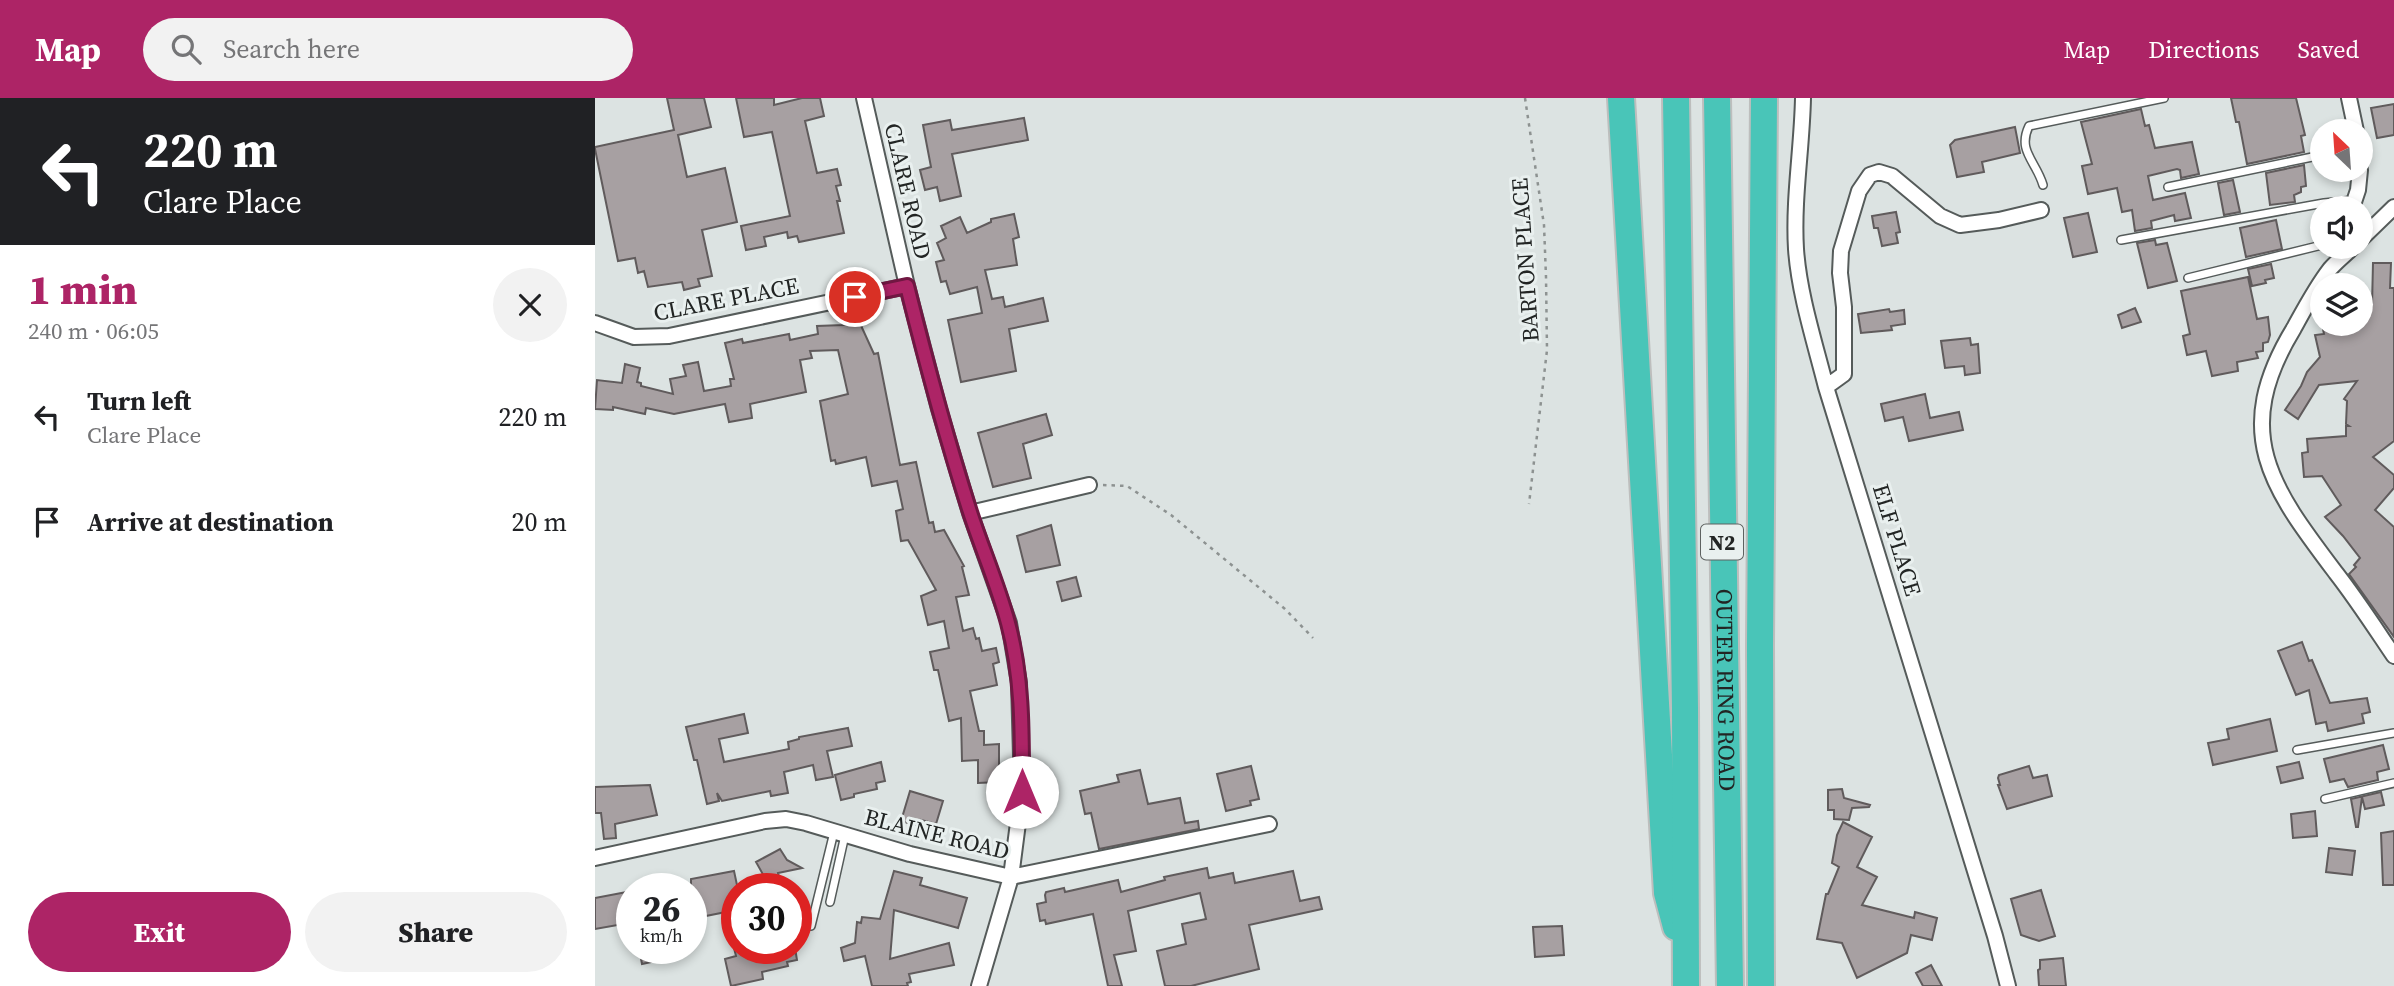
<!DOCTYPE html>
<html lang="en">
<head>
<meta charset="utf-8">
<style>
	body { margin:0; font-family:"Source Serif 4",serif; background:#f2f2f2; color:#202124; height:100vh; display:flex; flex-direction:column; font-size:26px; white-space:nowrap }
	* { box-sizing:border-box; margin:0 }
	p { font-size:23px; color:#757577 }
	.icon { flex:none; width:38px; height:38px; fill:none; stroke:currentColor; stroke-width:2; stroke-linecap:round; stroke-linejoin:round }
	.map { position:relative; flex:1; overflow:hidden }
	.sheet { display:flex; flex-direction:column; background:#fff; width:595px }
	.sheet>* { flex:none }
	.hud { background:#202124; color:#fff; overflow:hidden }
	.needle { width:46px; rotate:335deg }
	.controls { position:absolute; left:1715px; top:21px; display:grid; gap:14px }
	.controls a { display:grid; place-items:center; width:63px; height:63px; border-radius:50%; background:#fff; box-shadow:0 4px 10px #0003; font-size:35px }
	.speed { position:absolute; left:21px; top:775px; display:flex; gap:14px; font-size:35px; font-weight:700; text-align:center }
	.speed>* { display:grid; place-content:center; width:91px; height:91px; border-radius:50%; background:#fff; box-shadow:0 4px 10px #0003; line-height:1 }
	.speed small { font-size:18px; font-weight:400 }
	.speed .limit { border:10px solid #d22; background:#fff; color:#111 }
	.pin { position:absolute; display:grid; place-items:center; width:60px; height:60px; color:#fff; margin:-30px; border:4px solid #fff; border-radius:50%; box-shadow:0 2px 7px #0007 }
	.me { position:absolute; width:77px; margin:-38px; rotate:0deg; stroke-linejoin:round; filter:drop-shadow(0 0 5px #0008) }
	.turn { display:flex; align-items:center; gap:24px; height:147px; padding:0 28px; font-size:32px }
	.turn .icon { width:91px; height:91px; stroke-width:2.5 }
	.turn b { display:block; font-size:49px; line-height:60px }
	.round { display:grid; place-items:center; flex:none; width:74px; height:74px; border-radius:37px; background:#f2f2f2 }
	.head { display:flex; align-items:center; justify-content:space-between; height:119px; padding:0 28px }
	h1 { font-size:42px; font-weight:800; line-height:52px; color:#ad2466 }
	.button { display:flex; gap:14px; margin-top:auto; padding:14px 28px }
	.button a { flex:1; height:80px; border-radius:42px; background:#ad2466; color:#fff; font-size:28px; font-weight:800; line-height:80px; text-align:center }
	.button a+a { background:#f2f2f2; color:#202124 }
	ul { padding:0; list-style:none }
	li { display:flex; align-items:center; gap:21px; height:105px; padding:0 28px }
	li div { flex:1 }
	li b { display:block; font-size:26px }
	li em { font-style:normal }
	header { display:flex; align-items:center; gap:42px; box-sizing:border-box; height:98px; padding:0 35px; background:#ad2466; color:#fff }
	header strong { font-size:33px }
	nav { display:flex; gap:38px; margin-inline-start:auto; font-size:24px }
	.search { width:490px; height:63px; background:#f2f2f2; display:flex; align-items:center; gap:18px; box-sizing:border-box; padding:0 24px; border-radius:38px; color:#757577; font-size:26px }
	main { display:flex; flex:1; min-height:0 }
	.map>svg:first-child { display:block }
</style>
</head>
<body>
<header>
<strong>Map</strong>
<div class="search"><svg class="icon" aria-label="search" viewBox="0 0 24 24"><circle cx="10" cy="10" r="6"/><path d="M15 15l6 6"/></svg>Search here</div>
<nav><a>Map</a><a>Directions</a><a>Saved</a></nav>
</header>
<main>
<section class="sheet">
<div class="hud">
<div class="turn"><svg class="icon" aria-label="left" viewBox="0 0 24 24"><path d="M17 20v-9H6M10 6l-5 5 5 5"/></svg><div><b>220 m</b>Clare Place</div></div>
</div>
<div class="head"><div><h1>1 min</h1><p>240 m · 06:05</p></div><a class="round"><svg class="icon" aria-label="close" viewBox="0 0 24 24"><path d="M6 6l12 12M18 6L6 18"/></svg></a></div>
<ul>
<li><svg class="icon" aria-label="left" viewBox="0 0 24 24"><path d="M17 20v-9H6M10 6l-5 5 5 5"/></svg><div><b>Turn left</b><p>Clare Place</p></div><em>220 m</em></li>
<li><svg class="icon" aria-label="arrive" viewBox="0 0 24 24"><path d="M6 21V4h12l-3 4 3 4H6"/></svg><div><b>Arrive at destination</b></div><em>20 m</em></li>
</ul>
<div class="button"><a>Exit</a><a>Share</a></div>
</section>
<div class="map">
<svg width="1799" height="888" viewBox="0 0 1799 888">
	<rect width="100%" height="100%" fill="#dce3e2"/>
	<path fill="#a7a0a2" stroke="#605b5c" stroke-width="2" d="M72 0H109L116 29 83 37 92 79 130 70 142 124 107 132 117 178 103 181 105 188 89 192 87 184 53 189 49 173 43 175 40 160 23 163 0 51V49L79 32Z
		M141 0H179V7L207 0H225L229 18 210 23 222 75 242 71 246 87 241 88 245 103H242L249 135 204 144 202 138 193 140 192 134 169 139 171 148 151 152 146 128 195 118 177 34 149 39Z
		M1636 0H1701L1710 37 1706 38 1709 54 1652 66 1644 24H1641Z
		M1799 6V37L1782 40 1776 10Z
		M1546 11 1550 28 1554 27 1560 50 1597 44 1604 76 1586 80 1585 72 1582 71 1553 78 1558 102 1590 95 1596 120 1580 123 1579 117 1556 123 1557 130 1540 133 1537 112 1527 114 1522 90 1493 96 1487 68 1497 66 1486 24Z
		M429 20 433 42 357 56 366 98 345 103 342 89 330 92 325 72 336 69 328 27 355 22 357 32Z
		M1420 29 1425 55 1387 64 1389 74 1362 79 1355 47 1360 42Z
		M1709 67 1711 88 1706 89V94L1699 97 1700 104 1675 107 1671 75Z
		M1638 82 1645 114 1629 117 1623 85Z
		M1301 114 1305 134 1301 135 1303 145 1287 148 1283 130H1279L1277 118Z
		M1493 115 1502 154 1478 159 1469 120Z
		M419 116 424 139 418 141 422 167 390 172 397 201 408 199 410 209 448 200 453 223 414 231 421 273 366 284 353 222 387 215 382 189 355 196 351 183 346 184 341 164 349 162 342 145 351 140 346 128 365 119 372 135 396 124V121Z
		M1681 122 1687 151 1651 159 1645 130Z
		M1560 142 1561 147 1572 145 1582 183 1553 190 1542 145Z
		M1778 165H1796L1795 190H1799V343L1778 359 1799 377V390L1780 412 1799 429V539L1754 476 1761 469 1759 467 1765 460 1748 438 1730 419 1746 407 1727 378 1709 379 1707 355 1713 354 1712 341 1751 338V328H1754L1751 326 1752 303 1749 301 1762 283 1724 287 1703 321 1690 312 1706 288 1712 274 1725 259 1720 237 1729 236 1727 226H1766V204L1777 208Z
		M1676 166 1679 180 1670 182 1671 185 1657 188 1653 171Z
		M1653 179 1662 221 1673 219 1675 237 1673 244 1668 245V253L1661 254 1663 260 1642 264 1643 273 1617 278 1611 253 1592 257 1588 238 1595 236 1586 193Z
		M1540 210 1546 224 1527 230 1523 217Z
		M1294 211 1295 214 1309 212 1310 226 1296 228 1297 232 1266 235 1263 216Z
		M263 221 279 256 283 255 305 367 321 364 334 425 338 424 340 434 349 432 369 468 367 469 374 497 361 499 368 533 378 530 381 541 384 540 387 553 401 550 404 564 398 566 402 587 375 593 384 633H389V647L404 646V684L383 685V662L367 663 366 620 354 623 343 572H339L335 554 354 550 349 523 333 527 326 498 341 492 313 442 306 443 301 413 308 411 302 383 277 388 271 359 241 366 240 362 236 363 225 303 253 296 243 252 215 253 217 260 205 262 211 294 155 306 157 320 134 324 130 306 79 316 51 310 50 316 18 309V312L0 311 2 282 27 285 30 266 45 270 42 284 46 285V288L78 296 75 281 91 278 88 267 103 264 109 293 136 288 135 281H139L130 245 147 241 148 245 194 236 195 242 223 236 222 228 249 227Z
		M1375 240 1376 247 1383 246 1385 275 1370 277 1369 268 1350 270 1346 243Z
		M1330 296 1335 320 1364 314 1368 332 1314 343 1308 319 1290 323 1286 306Z
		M451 316 457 337 428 346 436 380 398 389 383 335Z
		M456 427 465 467 431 474 422 438Z
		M481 479 486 498 467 503 462 484Z
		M1707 544 1714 563 1717 562 1735 605 1772 600 1775 614 1767 616 1769 625 1733 633 1731 624 1721 626 1714 592 1701 597 1683 553Z
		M149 616 153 635 124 641 129 664 194 651 193 644 204 641V639L253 630 257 648 232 653 238 679 221 682 218 667 189 674 193 695 176 698 175 693 127 703 122 695 124 703 112 706 102 662H99L91 629Z
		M1675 621 1682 653 1618 667 1613 645 1634 641 1632 631Z
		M1788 647 1794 671 1782 674 1783 682 1753 689 1749 681 1735 684 1729 661Z
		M286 664 290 683 281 685 282 691 259 696V699L246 702 240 677Z
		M1704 664 1708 680 1686 685 1682 669Z
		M656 668 664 701 655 703 656 707 631 713 622 676Z
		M1434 668 1438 680 1452 677 1457 698 1412 711 1403 687H1405L1403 680 1404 677Z
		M545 672 553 706 585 700 590 725 603 723 604 731 504 751 496 715 490 716 485 693 524 684 522 677Z
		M55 687 62 717 20 726 21 740 9 741 6 715H0V689Z
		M1247 691 1249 700 1275 707 1274 709 1257 710 1254 722 1239 721V712H1233V692Z
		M315 693 348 703 341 726 326 722 324 728 306 723Z
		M1786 694 1789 707 1770 711 1767 699 1763 729H1761L1756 701Z
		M1720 713 1722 738 1698 740 1696 716Z
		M1248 724 1277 739 1262 769 1282 779 1267 807 1319 820 1320 814 1342 820 1337 842 1316 837 1312 855 1262 880 1247 845 1222 841 1231 796H1233L1244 769 1237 765 1242 737Z
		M1799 733V787H1788L1786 735Z
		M1734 750 1760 753 1757 777 1731 774Z
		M185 751 192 762 207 770 183 775 185 783 175 789 161 764Z
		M612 770 614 780 638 775 640 785 698 773 705 803 724 799 727 811 654 827 664 871 596 888H570L562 853 591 846 587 826 611 821 605 795 533 813 541 853 519 857 527 888H513L498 816 451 826 450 822 445 823 442 806 451 804 450 797 451 794 469 790 470 794 523 782 526 794 570 782 569 779Z
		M139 773 142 787V837L137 838 131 814 96 821V781Z
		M299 773 327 780 325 787 372 800 363 830 299 812 295 861 354 845 359 867 314 876 316 884 312 885 313 888H277L270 858 249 863 246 850 260 845 262 824 266 825 267 819 285 821Z
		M1446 792 1460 838 1444 843 1426 837 1416 801Z
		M37 793V821L33 822 34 825 0 831V800Z
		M967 828 969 857 940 859 938 829Z
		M44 850H93V856L47 866Z
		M139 850H200L202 862 192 864 193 868 167 874 168 881 136 888 130 861 141 858Z
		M1468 860 1471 888H1444L1443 872 1445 871V862Z
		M1336 867 1347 888H1328L1321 875Z"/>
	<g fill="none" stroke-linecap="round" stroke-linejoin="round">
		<g stroke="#555b5a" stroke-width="10">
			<path id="service" d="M1448 87C1441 63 1422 53 1434 28L1569 0
				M1573 89 1727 57
				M1526 142 1729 105 1759 102
				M1593 180 1727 147
				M1702 652 1799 635
				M1730 701 1799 685
				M235 804 250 737
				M216 828 239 734"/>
		</g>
		<g stroke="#555b5a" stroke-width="18">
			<path id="minor" d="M269 0 312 188 344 311 375 415 414 525 424 585 427 694 416 779 384 888
				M1208 0C1207 50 1198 101 1201 151 1204 196 1220 245 1231 289L1400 838 1413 888
				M1754 0 1761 33
				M1757 110 1763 92 1765 72
				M1766 141 1799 109
				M1758 149C1751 156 1742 163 1735 171 1721 189 1710 210 1699 230 1635 335 1676 389 1741 475 1762 502 1780 530 1799 558
				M0 225 39 239 74 238 312 188
				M1231 289 1249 276V209L1245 175 1246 153 1264 93 1275 77 1284 74 1297 78 1345 118 1365 127 1404 122 1446 112
				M375 415 494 387
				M0 760 170 723 191 721 211 725 315 756 416 779 674 726"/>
		</g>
		<g stroke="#bdbebd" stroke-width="30">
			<g id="motorway">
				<path d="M1026 0 1070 761 1072 795 1081 829"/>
				<path d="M1081 0 1090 610 1091 888"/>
				<path id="s1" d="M1122 0 1135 888"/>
				<path d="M1166 888 1165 547 1169 0"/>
			</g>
		</g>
		<path stroke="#8d9291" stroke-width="2.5" stroke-dasharray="3.5 5" stroke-linecap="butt" d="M930 0 949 127 951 179 952 252 934 406
			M508 387 532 388 576 417 690 511 718 540"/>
		<use href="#service" stroke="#fff" stroke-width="7"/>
		<use href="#minor" stroke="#fff" stroke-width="14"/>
		<use href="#motorway" stroke="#49c5b8" stroke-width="26"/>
	</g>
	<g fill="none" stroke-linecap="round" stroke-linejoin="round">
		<g stroke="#701742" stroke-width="18">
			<path id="route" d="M260 199 312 188C331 264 351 339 375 414 387 451 403 487 413 525 428 580 427 638 427 694"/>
		</g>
		<use href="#route" stroke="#ad2466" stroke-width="12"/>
	</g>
	<g text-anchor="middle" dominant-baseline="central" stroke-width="6" stroke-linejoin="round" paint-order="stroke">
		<rect fill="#e9f0ef" stroke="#5e6261" stroke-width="2" x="1106" y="426.5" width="42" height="35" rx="5"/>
		<g font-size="21" font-weight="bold" fill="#222524">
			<text x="1127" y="444">N2</text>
		</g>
		<g font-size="23" fill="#222524" stroke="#e9f0ef">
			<text transform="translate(313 93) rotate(77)">CLARE ROAD</text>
			<text transform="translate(930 162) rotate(-94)">BARTON PLACE</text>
			<text transform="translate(131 201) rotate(-11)">CLARE PLACE</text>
			<text transform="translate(1302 442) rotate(73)">ELF PLACE</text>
			<text stroke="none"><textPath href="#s1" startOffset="592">OUTER RING ROAD</textPath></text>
			<text transform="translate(342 736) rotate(14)">BLAINE ROAD</text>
		</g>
	</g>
</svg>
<div class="controls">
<a><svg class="needle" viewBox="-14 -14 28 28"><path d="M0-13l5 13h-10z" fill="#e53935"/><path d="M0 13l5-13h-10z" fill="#757577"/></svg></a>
<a><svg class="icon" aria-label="sound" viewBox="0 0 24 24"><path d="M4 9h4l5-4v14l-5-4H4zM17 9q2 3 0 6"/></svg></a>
<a><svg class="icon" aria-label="layers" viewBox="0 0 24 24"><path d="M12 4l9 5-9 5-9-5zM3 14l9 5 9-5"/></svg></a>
</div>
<div class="speed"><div>26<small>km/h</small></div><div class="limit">30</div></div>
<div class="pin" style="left:260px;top:199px;background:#d93025"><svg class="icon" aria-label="arrive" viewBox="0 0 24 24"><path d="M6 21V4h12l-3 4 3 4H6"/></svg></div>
<svg class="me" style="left:427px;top:694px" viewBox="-20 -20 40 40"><circle r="19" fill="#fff"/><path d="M0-13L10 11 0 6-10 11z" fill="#ad2466"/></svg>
</div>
</main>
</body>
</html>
